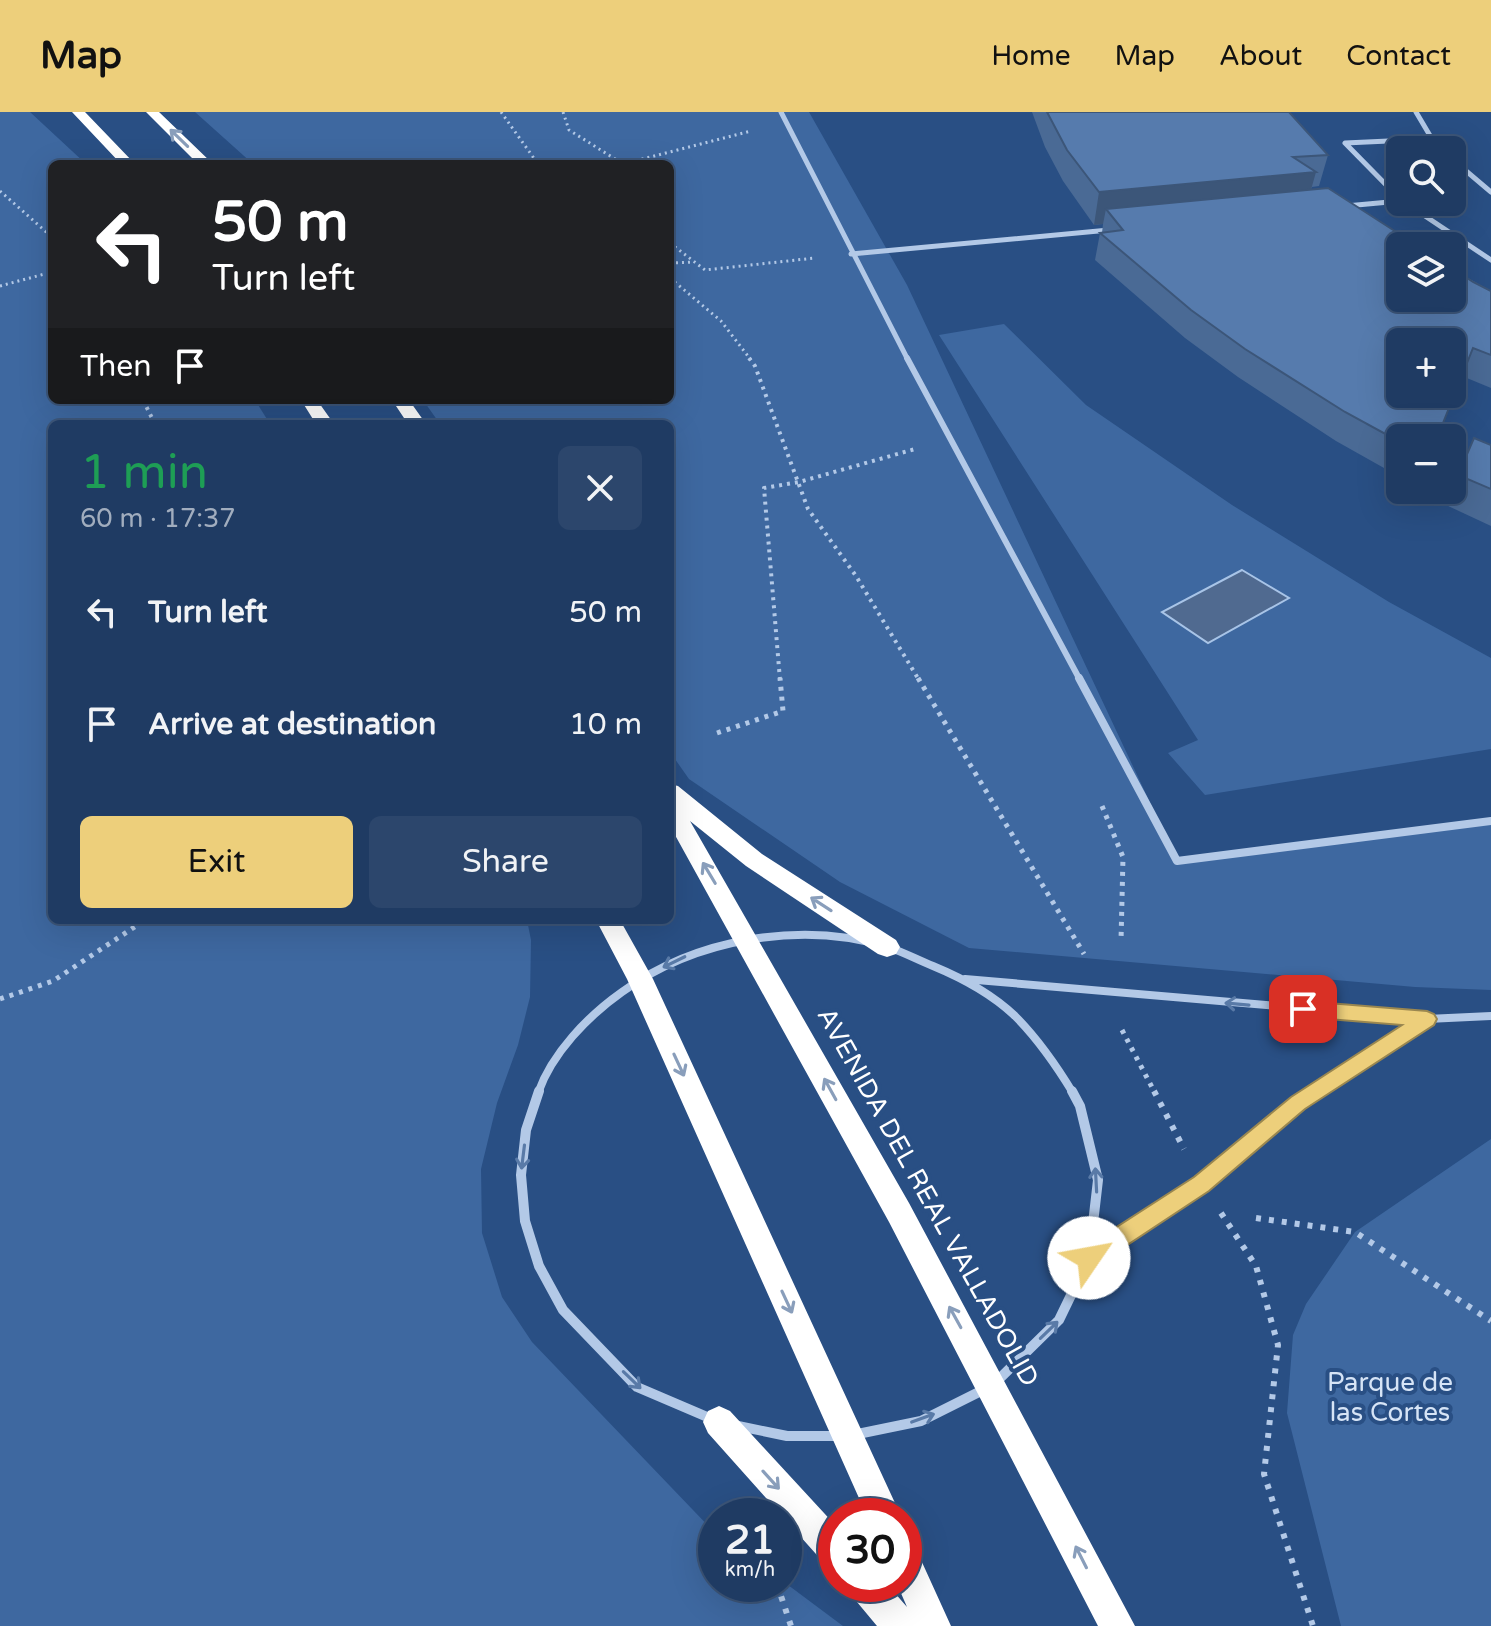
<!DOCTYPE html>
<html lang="en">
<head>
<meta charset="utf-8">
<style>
	body { margin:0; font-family:"Varela Round",sans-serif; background:#2c466c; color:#f1f3f6; height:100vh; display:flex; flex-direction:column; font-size:30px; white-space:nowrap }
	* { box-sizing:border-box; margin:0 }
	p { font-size:26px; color:#a1adbe }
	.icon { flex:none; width:44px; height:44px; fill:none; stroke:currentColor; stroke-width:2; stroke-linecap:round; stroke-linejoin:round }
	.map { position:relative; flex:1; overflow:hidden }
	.drawer { position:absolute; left:48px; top:308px; width:626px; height:504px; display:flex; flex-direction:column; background:#1f3b63; border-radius:12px; box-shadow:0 8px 32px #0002,0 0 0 2px #3c5578 }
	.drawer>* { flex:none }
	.top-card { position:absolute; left:48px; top:48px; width:626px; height:244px; border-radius:12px; box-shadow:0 8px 32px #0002,0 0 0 2px #3c5578; background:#202124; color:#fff; overflow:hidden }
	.tools { position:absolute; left:1386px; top:24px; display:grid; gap:16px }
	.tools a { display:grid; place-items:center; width:80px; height:80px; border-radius:12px; background:#1f3b63; box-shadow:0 8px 32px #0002,0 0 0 2px #3c5578; font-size:40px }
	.speed { position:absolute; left:698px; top:1386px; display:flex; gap:16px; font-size:40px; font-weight:700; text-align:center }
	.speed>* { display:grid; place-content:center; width:104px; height:104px; border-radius:50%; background:#1f3b63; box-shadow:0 8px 32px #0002,0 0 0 2px #3c5578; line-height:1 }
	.speed small { font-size:20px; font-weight:400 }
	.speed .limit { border:12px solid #d22; background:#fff; color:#111 }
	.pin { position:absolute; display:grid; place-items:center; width:68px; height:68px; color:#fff; margin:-34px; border-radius:16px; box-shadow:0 4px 12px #0006 }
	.me { position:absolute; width:88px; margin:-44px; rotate:57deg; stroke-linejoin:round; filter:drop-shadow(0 0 6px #0008) }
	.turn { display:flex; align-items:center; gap:28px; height:168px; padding:0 32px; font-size:36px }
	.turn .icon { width:104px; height:104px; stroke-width:2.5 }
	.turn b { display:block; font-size:56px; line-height:68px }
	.then { display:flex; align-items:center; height:76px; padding:0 32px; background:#0003; gap:16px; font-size:30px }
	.round { display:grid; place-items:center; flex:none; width:84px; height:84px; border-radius:12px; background:#2c466c }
	.summary { display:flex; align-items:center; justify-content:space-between; height:136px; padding:0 32px }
	h1 { font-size:48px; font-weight:600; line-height:60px; color:#1e9e55 }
	.action { display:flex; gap:16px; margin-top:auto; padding:16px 32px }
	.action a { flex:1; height:92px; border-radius:12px; background:#edcf7b; color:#111; font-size:32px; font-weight:600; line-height:92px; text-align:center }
	.action a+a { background:#2c466c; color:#f1f3f6 }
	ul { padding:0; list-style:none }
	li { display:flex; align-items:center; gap:24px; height:112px; padding:0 32px }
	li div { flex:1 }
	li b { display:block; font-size:30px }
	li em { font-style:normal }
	header { display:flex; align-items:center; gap:48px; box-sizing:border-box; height:112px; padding:0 40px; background:#edcf7b; color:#111 }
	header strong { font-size:38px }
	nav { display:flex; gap:44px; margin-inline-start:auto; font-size:28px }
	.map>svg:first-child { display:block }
</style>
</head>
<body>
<header>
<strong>Map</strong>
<nav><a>Home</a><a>Map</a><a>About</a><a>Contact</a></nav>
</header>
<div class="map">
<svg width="1491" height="1514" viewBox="0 0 1491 1514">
	<rect width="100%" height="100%" fill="#294f84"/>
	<path fill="#3e68a0" d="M0 0H30L86 52H52V288H255L270 312H52V808H527L531 828 530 885 518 933 497 991 481 1057 482 1121 502 1185 532 1230 716 1422V1472L784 1470 843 1514H0Z
		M195 0H809L907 173 1177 748 1491 709V878L1415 875 969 836 840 770 689 667 670 640V312H440L423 288H670V52H253Z
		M1004 212 1086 293 1232 393 1389 490 1491 546V637L1205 683 1168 641 1198 628 939 223Z
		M1491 1027V1514H1341L1287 1301 1293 1223 1306 1192 1355 1120Z"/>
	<path fill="#506a90" stroke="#a8c4e7" stroke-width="2" d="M1242 458 1289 486 1208 531 1162 500Z"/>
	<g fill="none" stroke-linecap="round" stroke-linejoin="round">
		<path stroke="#b3c9e7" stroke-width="3" stroke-dasharray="2 4" stroke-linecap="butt" d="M501 0 538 52
			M563 0 569 18 623 52 751 19
			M0 79 52 125
			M670 131 705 158 815 146
			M670 151 693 150
			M670 166 721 209 751 248
			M0 174 52 160"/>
		<path stroke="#b3c9e7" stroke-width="4" stroke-dasharray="3 5" stroke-linecap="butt" d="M749 246 755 254 808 397 856 464 919 568
			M143 288 155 312
			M780 568 764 376 799 370 915 337"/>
		<path stroke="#b3c9e7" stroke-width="5" stroke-dasharray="4 6" stroke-linecap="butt" d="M918 566 1084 842
			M717 621 783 599 780 566
			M1102 694 1123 745 1121 829
			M0 887 53 869 145 808
			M1122 918 1155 981"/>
		<path stroke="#b3c9e7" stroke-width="6" stroke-dasharray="5 8" stroke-linecap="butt" d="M1154 979 1184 1037
			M1221 1101 1256 1154 1278 1233 1264 1362 1313 1514
			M1256 1106 1355 1120 1491 1209
			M777 1472 791 1514"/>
		<path stroke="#b3c9e7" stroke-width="5" d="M781 0 908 248
			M1416 0 1432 27 1443 38
			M1452 47 1491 80
			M1400 87 1345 31 1432 27
			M1404 90 1491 148
			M1346 94 1400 89
			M851 142 1109 118"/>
		<path stroke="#b3c9e7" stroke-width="6" d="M907 246 1080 568"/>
		<path stroke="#b3c9e7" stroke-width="8" d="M1079 566 1177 749 1491 709
			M965 867 1427 907 1491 904
			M538 981C552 941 588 904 622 880 695 827 801 808 888 835 903 840 918 848 933 854 962 866 992 882 1015 904 1038 927 1056 953 1073 981
			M1313 981 1427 907"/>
		<path stroke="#b3c9e7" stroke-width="10" d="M539 979 526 1018 521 1063 525 1109 539 1154 563 1198 637 1275 719 1310 787 1324H848L921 1309 993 1273 1059 1208 1089 1146 1098 1068 1080 994 1072 979
			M1089 1146 1202 1072 1316 979"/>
		<path fill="#fff" fill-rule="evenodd" d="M72 0H85L135 52H121Z
			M146 0H159L213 52H198Z
			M301 288H317L334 312H316Z
			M392 288H409L426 312H408Z
			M670 672 678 674 762 742 896 828 900 835 896 842 887 845 878 842 746 754 690 709 909 1091 1135 1514H1098L889 1110 670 714Z
			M596 808H620L653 867 901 1404H867L627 867Z
			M719 1294 730 1299 836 1414V1456L824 1451 708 1321 703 1310 708 1299Z
			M904 1432 916 1437 951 1514H877L852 1484 847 1472H887L907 1495 897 1472H904Z"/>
	</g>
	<path fill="#4a6a95" d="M1032 0H1289L1328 43 1319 74 1312 75 1311 77 1491 179V276L1462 264 1437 326H1400V365L1336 329 1238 265 1185 226 1095 148 1100 121H1102L1103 112 1094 113 1063 69 1045 35Z
		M1491 333V414L1446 393 1458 363Z"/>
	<path fill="#3c5679" d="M1316 60 1307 92 1106 97 1103 112 1094 113 1099 80Z"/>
	<path fill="#567bad" stroke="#3c5679" stroke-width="2" fill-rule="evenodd" d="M1047 0H1289L1328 43 1293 45 1316 60 1099 80 1067 38Z
		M1328 76 1418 134H1400V186H1452V156L1473 170 1491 179V243L1473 236 1437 326H1400V330L1345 300 1245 237 1191 198 1100 121 1123 118 1106 97ZM1400 230H1452V282H1400Z
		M1474 326 1491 333V377L1458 363Z"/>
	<defs><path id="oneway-shaft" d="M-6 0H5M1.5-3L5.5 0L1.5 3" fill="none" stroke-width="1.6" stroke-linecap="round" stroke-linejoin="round" transform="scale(2)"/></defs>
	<g stroke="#899ebb">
		<use href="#oneway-shaft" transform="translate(179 26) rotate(-136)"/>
		<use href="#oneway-shaft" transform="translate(709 761) rotate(-121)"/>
		<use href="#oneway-shaft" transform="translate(821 792) rotate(-147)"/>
		<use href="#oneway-shaft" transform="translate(679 953) rotate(65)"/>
		<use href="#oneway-shaft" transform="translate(830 977) rotate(-119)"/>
		<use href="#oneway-shaft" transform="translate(787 1190) rotate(65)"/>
		<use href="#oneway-shaft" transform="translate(955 1205) rotate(-119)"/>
		<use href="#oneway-shaft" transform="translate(771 1368) rotate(48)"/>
		<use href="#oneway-shaft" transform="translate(1081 1445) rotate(-117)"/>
	</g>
	<g stroke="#597aa7">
		<use href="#oneway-shaft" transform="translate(674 850) rotate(154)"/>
		<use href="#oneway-shaft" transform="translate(1237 892) rotate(-175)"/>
		<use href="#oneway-shaft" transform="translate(523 1045) rotate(97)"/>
		<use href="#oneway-shaft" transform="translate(1096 1068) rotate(-93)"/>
		<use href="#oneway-shaft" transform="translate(1049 1218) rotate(-44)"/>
		<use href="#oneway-shaft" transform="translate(632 1268) rotate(44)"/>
		<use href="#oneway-shaft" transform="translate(923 1306) rotate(-20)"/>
	</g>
	<path fill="#edcf7b" stroke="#9a8750" stroke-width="2" d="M1303 889 1427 899 1434 902 1437 907 1434 913 1305 997 1209 1079 1097 1153 1089 1156 1081 1153 1077 1146 1081 1138 1194 1065 1291 985 1402 913 1303 905 1296 903 1293 897 1296 892Z"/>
	<g text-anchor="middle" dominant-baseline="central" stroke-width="8" stroke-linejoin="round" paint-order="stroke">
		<g font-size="26" fill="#fff" stroke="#294f84">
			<text transform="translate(928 1085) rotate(61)">AVENIDA DEL REAL VALLADOLID</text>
		</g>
		<g font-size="26" fill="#d6e4f6" stroke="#294f84">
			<text x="1390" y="1270">Parque de<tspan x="1390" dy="30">las Cortes</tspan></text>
		</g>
	</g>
</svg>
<div class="tools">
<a><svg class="icon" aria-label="search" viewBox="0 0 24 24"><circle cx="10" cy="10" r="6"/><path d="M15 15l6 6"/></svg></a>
<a><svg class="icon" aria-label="layers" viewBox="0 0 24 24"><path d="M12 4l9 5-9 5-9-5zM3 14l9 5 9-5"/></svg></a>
<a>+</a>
<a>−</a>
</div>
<div class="speed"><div>21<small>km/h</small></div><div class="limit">30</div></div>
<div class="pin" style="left:1303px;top:897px;background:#d93025"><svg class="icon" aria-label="arrive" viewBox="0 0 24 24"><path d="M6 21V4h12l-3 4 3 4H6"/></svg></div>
<svg class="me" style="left:1089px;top:1146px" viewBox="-20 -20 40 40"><circle r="19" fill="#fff"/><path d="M0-13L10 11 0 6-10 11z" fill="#edcf7b"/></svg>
<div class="top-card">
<div class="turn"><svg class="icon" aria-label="left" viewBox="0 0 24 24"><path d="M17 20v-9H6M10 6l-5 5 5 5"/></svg><div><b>50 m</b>Turn left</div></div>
<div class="then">Then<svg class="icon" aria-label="arrive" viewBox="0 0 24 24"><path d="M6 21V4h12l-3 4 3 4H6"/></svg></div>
</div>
<section class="drawer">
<div class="summary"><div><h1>1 min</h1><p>60 m · 17:37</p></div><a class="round"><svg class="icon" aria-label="close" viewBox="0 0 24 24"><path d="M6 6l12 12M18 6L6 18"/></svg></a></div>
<ul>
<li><svg class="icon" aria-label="left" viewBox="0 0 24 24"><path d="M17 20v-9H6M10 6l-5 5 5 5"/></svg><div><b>Turn left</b></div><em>50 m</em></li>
<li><svg class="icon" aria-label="arrive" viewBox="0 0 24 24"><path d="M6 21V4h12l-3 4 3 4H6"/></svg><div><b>Arrive at destination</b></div><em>10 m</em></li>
</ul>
<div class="action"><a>Exit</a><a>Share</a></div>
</section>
</div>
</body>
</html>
